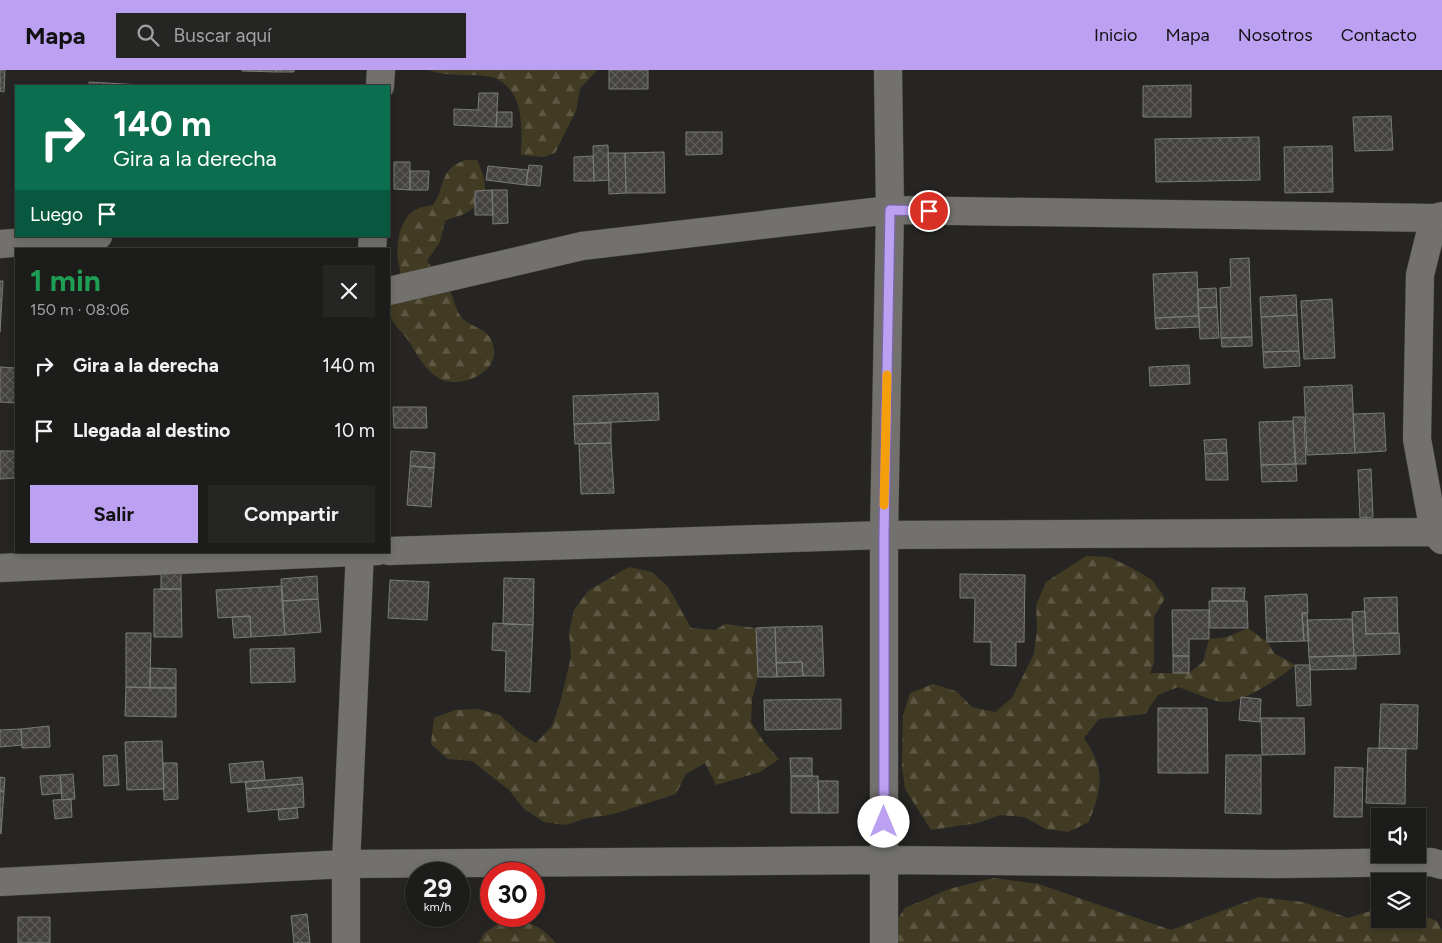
<!DOCTYPE html>
<html lang="es">
<head>
<meta charset="utf-8">
<style>
	body { margin:0; font-family:Figtree,sans-serif; background:#252523; color:#f1f3f6; height:100vh; display:flex; flex-direction:column; font-size:19px; white-space:nowrap }
	* { box-sizing:border-box; margin:0 }
	p { font-size:16px; color:#a0a1a2 }
	.icon { flex:none; width:28px; height:28px; fill:none; stroke:currentColor; stroke-width:2; stroke-linecap:round; stroke-linejoin:round }
	.map { position:relative; flex:1; overflow:hidden }
	.drawer { position:absolute; left:15px; top:178px; width:375px; height:305px; display:flex; flex-direction:column; background:#1c1c1a; border-radius:0px; box-shadow:0 2px 8px #0003,0 0 0 1px #3a3a39 }
	.drawer>* { flex:none }
	.top-card { position:absolute; left:15px; top:15px; width:375px; height:152px; border-radius:0px; box-shadow:0 2px 8px #0003,0 0 0 1px #3a3a39; background:#0b6e4f; color:#fff; overflow:hidden }
	.buttons { position:absolute; left:1371px; top:738px; display:grid; gap:10px }
	.buttons a { display:grid; place-items:center; width:55px; height:55px; border-radius:0px; background:#1c1c1a; box-shadow:0 2px 8px #0003,0 0 0 1px #3a3a39; font-size:25px }
	.speed { position:absolute; left:405px; top:792px; display:flex; gap:10px; font-size:25px; font-weight:700; text-align:center }
	.speed>* { display:grid; place-content:center; width:65px; height:65px; border-radius:50%; background:#1c1c1a; box-shadow:0 2px 8px #0003,0 0 0 1px #3a3a39; line-height:1 }
	.speed small { font-size:12px; font-weight:400 }
	.speed .limit { border:8px solid #d22; background:#fff; color:#111 }
	.pin { position:absolute; display:grid; place-items:center; width:42px; height:42px; color:#fff; margin:-21px; border:2px solid #fff; border-radius:50%; box-shadow:0 1px 5px #0007 }
	.me { position:absolute; width:55px; margin:-28px; rotate:0deg; stroke-linejoin:round; filter:drop-shadow(0 0 4px #0008) }
	.turn { display:flex; align-items:center; gap:18px; height:105px; padding:0 15px; font-size:22px }
	.turn .icon { width:65px; height:65px; stroke-width:2.5 }
	.turn b { display:block; font-size:35px; line-height:42px }
	.then { display:flex; align-items:center; height:48px; padding:0 15px; background:#0003; gap:10px; font-size:19px }
	.round { display:grid; place-items:center; flex:none; width:52px; height:52px; border-radius:0px; background:#252523 }
	.headline { display:flex; align-items:center; justify-content:space-between; height:85px; padding:0 15px }
	h1 { font-size:30px; font-weight:700; line-height:38px; color:#1e9e55 }
	.cta { display:flex; gap:10px; margin-top:auto; padding:10px 15px }
	.cta a { flex:1; height:58px; border-radius:0px; background:#bca0f2; color:#111; font-size:20px; font-weight:700; line-height:58px; text-align:center }
	.cta a+a { background:#252523; color:#f1f3f6 }
	ul { padding:0; list-style:none }
	li { display:flex; align-items:center; gap:15px; height:65px; padding:0 15px }
	li div { flex:1 }
	li b { display:block; font-size:19px }
	li em { font-style:normal }
	header { display:flex; align-items:center; gap:30px; box-sizing:border-box; height:70px; padding:0 25px; background:#bca0f2; color:#111 }
	header strong { font-size:24px }
	nav { display:flex; gap:28px; margin-inline-start:auto; font-size:18px }
	.search { width:350px; height:45px; background:#252523; display:flex; align-items:center; gap:12px; box-sizing:border-box; padding:0 18px; border-radius:0px; color:#a0a1a2; font-size:19px }
	.map>svg:first-child { display:block }
</style>
</head>
<body>
<header>
<strong>Mapa</strong>
<div class="search"><svg class="icon" aria-label="search" viewBox="0 0 24 24"><circle cx="10" cy="10" r="6"/><path d="M15 15l6 6"/></svg>Buscar aquí</div>
<nav><a>Inicio</a><a>Mapa</a><a>Nosotros</a><a>Contacto</a></nav>
</header>
<div class="map">
<svg width="1442" height="873" viewBox="0 0 1442 873">
	<defs>
		<pattern id="forest-firs" width="22" height="20" patternUnits="userSpaceOnUse" patternTransform="scale(1.25)"><rect width="22" height="20" fill="#423b24"/><path d="M5 1l3.5 6h-7zM16 11l3.5 6h-7z" fill="#5d5744"/></pattern>
		<pattern id="building-cross-hatch" width="8" height="8" patternUnits="userSpaceOnUse" patternTransform="scale(1.25)"><rect width="8" height="8" fill="#434240"/><path d="M0 0l8 8M0 8l8-8" fill="none" stroke="#5e5d5b"/></pattern>
	</defs>
	<rect width="100%" height="100%" fill="#262523"/>
	<path fill="url(#forest-firs)" d="M429 0H597L580 19 576 41 555 83 544 87 521 85C522 61 525 23 497 9 490 5 471 5 463 5 450 4 441 5 429 0Z
		M466 90H477C488 114 491 130 464 144 458 147 452 147 445 151L440 172 427 191C434 200 442 209 448 218 454 227 455 241 463 249 474 259 491 258 494 279 498 304 458 319 440 309 422 299 416 280 404 265 400 260 393 254 391 247 386 229 404 212 399 195 395 180 398 153 412 142 419 137 425 136 433 135 446 116 439 98 466 90Z
		M1086 486 1109 487 1132 498 1152 510 1165 528 1154 547V593L1150 603H1189L1203 592 1209 569 1227 567 1248 558 1267 572 1274 583 1295 595C1282 607 1241 634 1223 632 1208 630 1192 621 1178 617L1158 625 1145 644 1099 649 1084 668C1106 701 1102 716 1089 752L1068 762 1046 759 1024 747 1000 745 978 753 931 760 905 719 902 696 903 646 910 623 933 614 956 621 972 637 995 642 1012 628 1034 584 1037 559 1036 535 1046 512Z
		M629 497 652 502 669 518 691 558 715 560 725 554 756 558 758 607 752 629 751 652 764 672 779 689 760 702 716 715 705 693 686 704 676 724 610 745 587 748 566 755 544 752 524 739 509 720 472 691 448 689 431 674 434 648 455 640 478 639 500 645 517 661 536 673 552 656 560 633 571 587 569 562 574 540 588 521Z
		M993 808 1039 814 1171 860 1259 827 1303 832 1348 848 1380 838V849H1418V843L1437 851 1442 861V873H882L905 838 949 819Z
		M504 850C529 851 539 854 556 873H479L484 863Z"/>
	<path fill="url(#building-cross-hatch)" stroke="#7a7a76" d="M0 0H5L4 22 0 21Z
		M242 0H276V2L242 1Z
		M276 0H294V2H276Z
		M609 0H648V19H609Z
		M89 12 142 15V16H89Z
		M1191 15V47H1143V16Z
		M479 23H498L496 57 454 55V39L478 40Z
		M497 42H512V57H496Z
		M1391 46 1393 80 1355 81 1353 47Z
		M686 62H722V84L686 85Z
		M1259 67 1260 110 1156 112 1155 69Z
		M608 75 609 110 594 111 593 76Z
		M1332 76 1333 122 1285 123 1284 77Z
		M664 82 665 123H626L625 83Z
		M608 83H625L626 123 609 124Z
		M593 86 594 111H574V87Z
		M394 92H410V120L394 119Z
		M529 95 542 96 540 116 526 115Z
		M488 96 528 100 526 115 486 110Z
		M410 101H429L428 120H410Z
		M492 120H507L508 153 493 154Z
		M492 120 493 145H475V121Z
		M1249 188 1252 267 1221 268 1220 218 1231 217 1230 189Z
		M1197 202 1199 246 1155 248 1153 204Z
		M0 211H3L0 262Z
		M1216 218 1217 237 1198 238V219Z
		M1296 225 1297 245 1261 247 1260 227Z
		M1332 229 1335 288 1304 289 1301 231Z
		M1217 237 1219 268 1200 269 1198 238Z
		M1297 245 1299 281 1263 282 1261 247Z
		M1199 246 1200 257 1156 259 1155 248Z
		M1252 267V276L1222 277 1221 268Z
		M1299 281 1300 296 1264 298 1263 282Z
		M1189 295 1190 314 1150 316 1149 297Z
		M0 297 16 298V333L0 332Z
		M1352 315 1355 383 1307 385 1304 317Z
		M658 323 659 350 574 354 573 326Z
		M393 337H426L427 358H394Z
		M1384 343 1386 381 1355 383 1353 344Z
		M1293 347H1304L1306 394H1296Z
		M1293 351 1295 394 1261 395 1259 352Z
		M611 353V373L575 374 574 354Z
		M1226 369 1227 383 1205 384 1204 370Z
		M611 373 614 423 581 424 579 374Z
		M0 381H16V408L0 409Z
		M411 381 435 383 434 398 410 396Z
		M1227 383 1228 410H1206L1205 384Z
		M1296 394 1297 411 1262 412 1261 395Z
		M410 396 434 398 431 437 407 435Z
		M1371 399 1373 447 1360 448 1358 400Z
		M161 503H181V519H161Z
		M960 504 1025 505 1024 572H1016V596L991 595V572H974L975 528H960Z
		M317 506 318 529 282 531 281 509Z
		M504 508 534 509 533 555 503 554Z
		M390 510 429 512 427 550 388 548Z
		M282 516 285 565 251 567 250 546 218 548 216 520Z
		M1212 518H1245L1244 531H1212Z
		M154 519H181L182 567H154Z
		M1307 524 1308 543H1302L1304 571 1267 572 1265 526Z
		M1397 527 1398 563 1366 564 1364 528Z
		M318 529 321 562 285 565 282 531Z
		M1209 531H1247L1248 558H1210Z
		M1172 540H1209V569H1189V586H1173Z
		M1365 541 1366 564 1399 563 1400 584 1354 586 1352 542Z
		M1302 543H1307L1309 571H1304Z
		M250 546 251 567 234 568 232 547Z
		M1352 549 1354 586 1309 587 1307 550Z
		M493 553 533 555 530 622 505 621 506 581 492 580Z
		M822 556 824 606H803L802 592 776 593 775 557Z
		M775 557 777 607H758L756 558Z
		M126 563H151L150 618 126 617Z
		M294 578 295 612 251 613 250 579Z
		M1356 585V599L1310 600 1309 587Z
		M1173 586H1189V603H1173Z
		M802 592 803 606 777 607 776 593Z
		M1295 595H1310L1311 635 1297 636Z
		M150 598 176 599V618H150Z
		M126 617 176 618V647L125 646Z
		M1241 627 1261 629 1260 652 1239 650Z
		M841 629V659L765 660 764 630Z
		M1381 634 1418 635 1417 679 1379 678Z
		M1158 638H1207L1208 703H1158Z
		M1261 648H1304L1305 684 1262 685Z
		M49 656 50 677 22 678 21 659Z
		M21 659 22 675 0 677V660Z
		M162 671 164 719 127 720 125 672Z
		M1368 678 1406 679 1405 734 1366 733Z
		M117 685 119 715 104 716 103 686Z
		M1226 685H1261V744L1225 743Z
		M790 688H812V706H791Z
		M263 691 265 710 231 713 229 694Z
		M163 693H177L178 729 164 730Z
		M1335 697 1363 698 1362 747H1334Z
		M73 704 75 729 62 730 60 705Z
		M60 705 62 723 42 725 40 706Z
		M791 706H818L819 743H791Z
		M0 707 5 708 4 721H0Z
		M302 707 303 714 246 719 245 712Z
		M818 711H838V743H819Z
		M303 714 304 737 248 742 246 719Z
		M0 721H4L1 764 0 763Z
		M71 729 72 747 55 749 53 730Z
		M297 738 298 748 279 750 278 739Z
		M307 844 310 873H294L291 846Z
		M18 847H50V873H18Z"/>
	<g fill="none" stroke-linecap="round" stroke-linejoin="round">
		<g stroke="#434340" stroke-width="29">
			<path id="minor" d="M380 16 381 0
				M1434 148 1420 205 1417 369 1434 462 1442 470
				M0 174 98 166
				M372 179 373 166
				M389 221 582 176 890 140 1434 148 1442 146
				M389 481 884 465 1434 462
				M0 498 378 481
				M0 812 346 794 884 790 1280 794 1431 792 1442 795
				M346 873V794L360 481
				M884 873V465L890 140 888 0"/>
		</g>
		<use href="#minor" stroke="#72716d" stroke-width="28"/>
	</g>
	<g fill="none" stroke-linecap="round" stroke-linejoin="round">
		<g stroke="#7a689d" stroke-width="12">
			<path id="route" d="M884 752V465L890 140 929 141"/>
		</g>
		<use href="#route" stroke="#bca0f2" stroke-width="9"/>
		<path stroke="#f59e0b" stroke-width="9" d="M884 435 887 305"/>
	</g>
</svg>
<div class="buttons">
<a><svg class="icon" aria-label="sound" viewBox="0 0 24 24"><path d="M4 9h4l5-4v14l-5-4H4zM17 9q2 3 0 6"/></svg></a>
<a><svg class="icon" aria-label="layers" viewBox="0 0 24 24"><path d="M12 4l9 5-9 5-9-5zM3 14l9 5 9-5"/></svg></a>
</div>
<div class="speed"><div>29<small>km/h</small></div><div class="limit">30</div></div>
<div class="pin" style="left:929px;top:141px;background:#d93025"><svg class="icon" aria-label="arrive" viewBox="0 0 24 24"><path d="M6 21V4h12l-3 4 3 4H6"/></svg></div>
<svg class="me" style="left:884px;top:752px" viewBox="-20 -20 40 40"><circle r="19" fill="#fff"/><path d="M0-13L10 11 0 6-10 11z" fill="#bca0f2"/></svg>
<div class="top-card">
<div class="turn"><svg class="icon" aria-label="right" viewBox="0 0 24 24"><path d="M7 20v-9h11M14 6l5 5-5 5"/></svg><div><b>140 m</b>Gira a la derecha</div></div>
<div class="then">Luego<svg class="icon" aria-label="arrive" viewBox="0 0 24 24"><path d="M6 21V4h12l-3 4 3 4H6"/></svg></div>
</div>
<section class="drawer">
<div class="headline"><div><h1>1 min</h1><p>150 m · 08:06</p></div><a class="round"><svg class="icon" aria-label="close" viewBox="0 0 24 24"><path d="M6 6l12 12M18 6L6 18"/></svg></a></div>
<ul>
<li><svg class="icon" aria-label="right" viewBox="0 0 24 24"><path d="M7 20v-9h11M14 6l5 5-5 5"/></svg><div><b>Gira a la derecha</b></div><em>140 m</em></li>
<li><svg class="icon" aria-label="arrive" viewBox="0 0 24 24"><path d="M6 21V4h12l-3 4 3 4H6"/></svg><div><b>Llegada al destino</b></div><em>10 m</em></li>
</ul>
<div class="cta"><a>Salir</a><a>Compartir</a></div>
</section>
</div>
</body>
</html>
